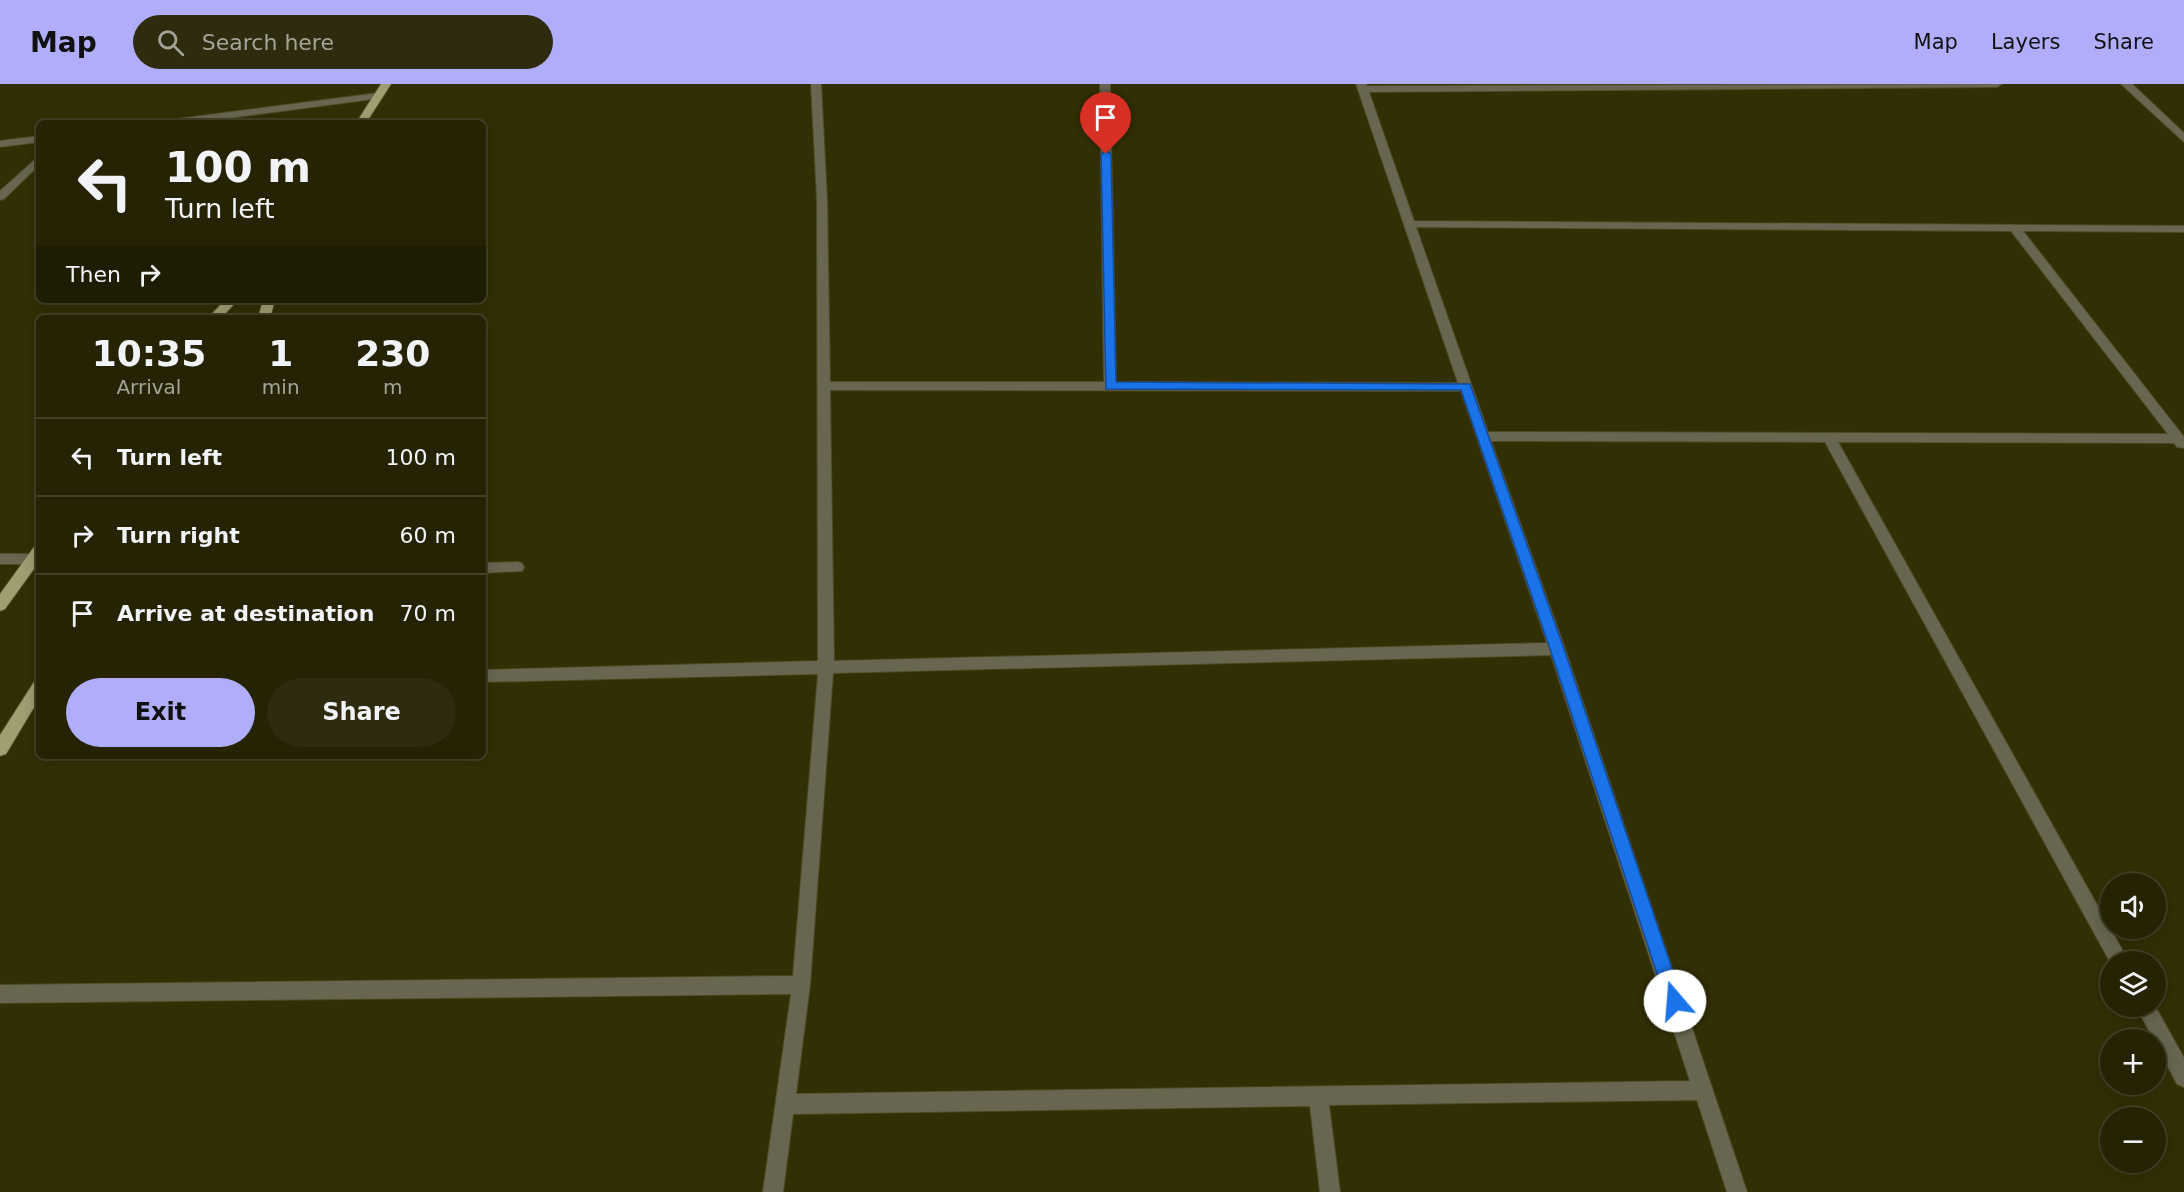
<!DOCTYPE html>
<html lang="en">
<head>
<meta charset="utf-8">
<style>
	body { margin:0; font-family:"DejaVu Sans",sans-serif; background:#2e2b0e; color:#f1f3f6; height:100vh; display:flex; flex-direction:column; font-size:22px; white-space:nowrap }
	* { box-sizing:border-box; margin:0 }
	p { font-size:20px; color:#a4a49a }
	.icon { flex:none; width:33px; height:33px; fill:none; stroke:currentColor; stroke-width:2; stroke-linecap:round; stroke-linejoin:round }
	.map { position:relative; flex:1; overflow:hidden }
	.side { position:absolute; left:36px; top:231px; width:450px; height:444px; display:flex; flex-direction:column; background:#262304; border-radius:9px; box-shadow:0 3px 15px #0003,0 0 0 2px #424026 }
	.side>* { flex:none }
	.guide { position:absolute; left:36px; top:36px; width:450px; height:183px; border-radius:9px; box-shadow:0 3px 15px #0003,0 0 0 2px #424026; background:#262304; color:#f1f3f6; overflow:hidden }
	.fabs { position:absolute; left:2100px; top:789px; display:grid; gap:12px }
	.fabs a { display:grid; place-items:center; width:66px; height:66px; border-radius:50%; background:#262304; box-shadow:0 3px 15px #0003,0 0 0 2px #424026; font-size:30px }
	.pin { position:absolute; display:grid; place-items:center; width:51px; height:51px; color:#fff; margin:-62px -26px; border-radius:50% 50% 50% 0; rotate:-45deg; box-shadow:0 0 6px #0007 }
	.pin .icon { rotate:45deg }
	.me { position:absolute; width:66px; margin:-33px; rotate:342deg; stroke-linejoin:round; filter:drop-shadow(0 0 4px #0008) }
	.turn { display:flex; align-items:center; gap:21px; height:126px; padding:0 30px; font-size:27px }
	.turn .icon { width:78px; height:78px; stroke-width:2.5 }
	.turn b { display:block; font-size:42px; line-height:51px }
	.then { display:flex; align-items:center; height:57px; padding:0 30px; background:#0003; gap:12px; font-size:22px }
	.eta { display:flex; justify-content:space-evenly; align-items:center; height:102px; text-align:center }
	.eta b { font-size:36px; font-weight:700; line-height:42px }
	.action { display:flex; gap:12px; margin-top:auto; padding:12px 30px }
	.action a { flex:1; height:69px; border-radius:36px; background:#b0aefa; color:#111; font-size:24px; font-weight:700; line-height:69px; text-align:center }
	.action a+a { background:#2e2b0e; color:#f1f3f6 }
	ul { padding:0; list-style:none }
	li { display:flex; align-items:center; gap:18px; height:78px; padding:0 30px; border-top:2px solid #424026 }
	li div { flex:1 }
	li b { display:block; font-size:22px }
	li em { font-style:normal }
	header { display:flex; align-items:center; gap:36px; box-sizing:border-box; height:84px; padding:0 30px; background:#b0aefa; color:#111 }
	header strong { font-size:28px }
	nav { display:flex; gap:33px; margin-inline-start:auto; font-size:21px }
	.search { width:420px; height:54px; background:#2e2b0e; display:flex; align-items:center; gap:15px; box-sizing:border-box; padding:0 21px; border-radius:33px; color:#a4a49a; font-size:22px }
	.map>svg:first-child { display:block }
</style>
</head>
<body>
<header>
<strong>Map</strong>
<div class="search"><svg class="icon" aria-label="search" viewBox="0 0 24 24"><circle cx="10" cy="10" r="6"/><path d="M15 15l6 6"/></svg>Search here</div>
<nav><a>Map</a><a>Layers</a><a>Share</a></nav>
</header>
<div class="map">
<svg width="2184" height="1108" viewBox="0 0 2184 1108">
	<rect width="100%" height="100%" fill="#322f05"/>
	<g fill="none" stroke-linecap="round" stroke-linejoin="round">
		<g stroke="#4e4b24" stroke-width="2">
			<path id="minor" d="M811 0H821L827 115 830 298H1104L1100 0H1110L1116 298 1458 299 1356 0H1366L1367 2 2002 0 1997 3 1369 8 1414 137 2184 142V148L2023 147 2184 353V364L2177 363 2174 359 1838 358 2129 878H2110L1825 358 1491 357 1565 565 1747 1108H1727L1697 1016 1329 1021 1340 1108H1320L1310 1022 793 1030 783 1108H763L791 910 0 919V901L793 892 818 590 483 598V586L818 577 817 115ZM1416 143 2011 147 2168 350 1488 348ZM830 306 1461 307 1547 559 834 577ZM1551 571 1690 997 796 1010 810 901 833 589Z
				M2121 0H2132L2184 49V58Z
				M378 9 381 10V14L192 39H164L169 36Z
				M39 52V58L0 63V57Z
				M39 72V81L4 115 0 116V107Z
				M0 470H33L38 471 39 477 33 480H0Z
				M517 478 522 479 524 483 522 487 483 489V479Z
				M2136 922H2155L2184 974V1003L2177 1000Z"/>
		</g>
		<g stroke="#4e4b24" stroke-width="2">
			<path id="major" d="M381 0H391L366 39H356Z
				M225 216H238L221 234H208Z
				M263 216H275L270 234H258Z
				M39 462V478L5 525 0 527V510L34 463Z
				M39 596V615L6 670 0 672V651L34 598Z"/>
		</g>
		<use href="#minor" fill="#686651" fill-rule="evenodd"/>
		<use href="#major" fill="#a19e72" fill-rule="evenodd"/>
	</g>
	<path fill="#1a73e8" stroke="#114b97" stroke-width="1.5" d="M1106 67 1111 70 1116 298 1470 300 1564 565 1683 917 1681 923 1675 926 1669 923 1666 917 1550 565 1461 306 1106 305 1101 70Z"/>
</svg>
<div class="fabs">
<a><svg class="icon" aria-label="sound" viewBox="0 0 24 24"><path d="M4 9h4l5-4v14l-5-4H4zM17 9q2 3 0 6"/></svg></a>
<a><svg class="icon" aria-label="layers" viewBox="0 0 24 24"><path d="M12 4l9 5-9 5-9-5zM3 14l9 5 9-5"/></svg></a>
<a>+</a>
<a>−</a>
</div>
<div class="pin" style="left:1106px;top:70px;background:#d93025"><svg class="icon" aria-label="arrive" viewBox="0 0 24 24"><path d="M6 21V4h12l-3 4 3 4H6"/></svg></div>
<svg class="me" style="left:1675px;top:917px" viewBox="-20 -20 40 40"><circle r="19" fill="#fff"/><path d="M0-13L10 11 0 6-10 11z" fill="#1a73e8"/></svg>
<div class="guide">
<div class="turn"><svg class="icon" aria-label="left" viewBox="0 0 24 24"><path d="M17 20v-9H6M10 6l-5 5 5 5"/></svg><div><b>100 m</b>Turn left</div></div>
<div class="then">Then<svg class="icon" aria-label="right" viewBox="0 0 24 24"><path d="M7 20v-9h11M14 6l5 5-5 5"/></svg></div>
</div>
<section class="side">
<div class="eta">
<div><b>10:35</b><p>Arrival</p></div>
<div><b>1</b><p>min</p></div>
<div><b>230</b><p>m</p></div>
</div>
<ul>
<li><svg class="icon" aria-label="left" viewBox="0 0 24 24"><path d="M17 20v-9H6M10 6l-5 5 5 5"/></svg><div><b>Turn left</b></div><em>100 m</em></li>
<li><svg class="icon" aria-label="right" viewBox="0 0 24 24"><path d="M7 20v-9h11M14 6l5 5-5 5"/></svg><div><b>Turn right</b></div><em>60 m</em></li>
<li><svg class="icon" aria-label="arrive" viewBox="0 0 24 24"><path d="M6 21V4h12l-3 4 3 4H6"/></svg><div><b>Arrive at destination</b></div><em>70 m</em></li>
</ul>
<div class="action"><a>Exit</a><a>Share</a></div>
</section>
</div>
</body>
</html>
